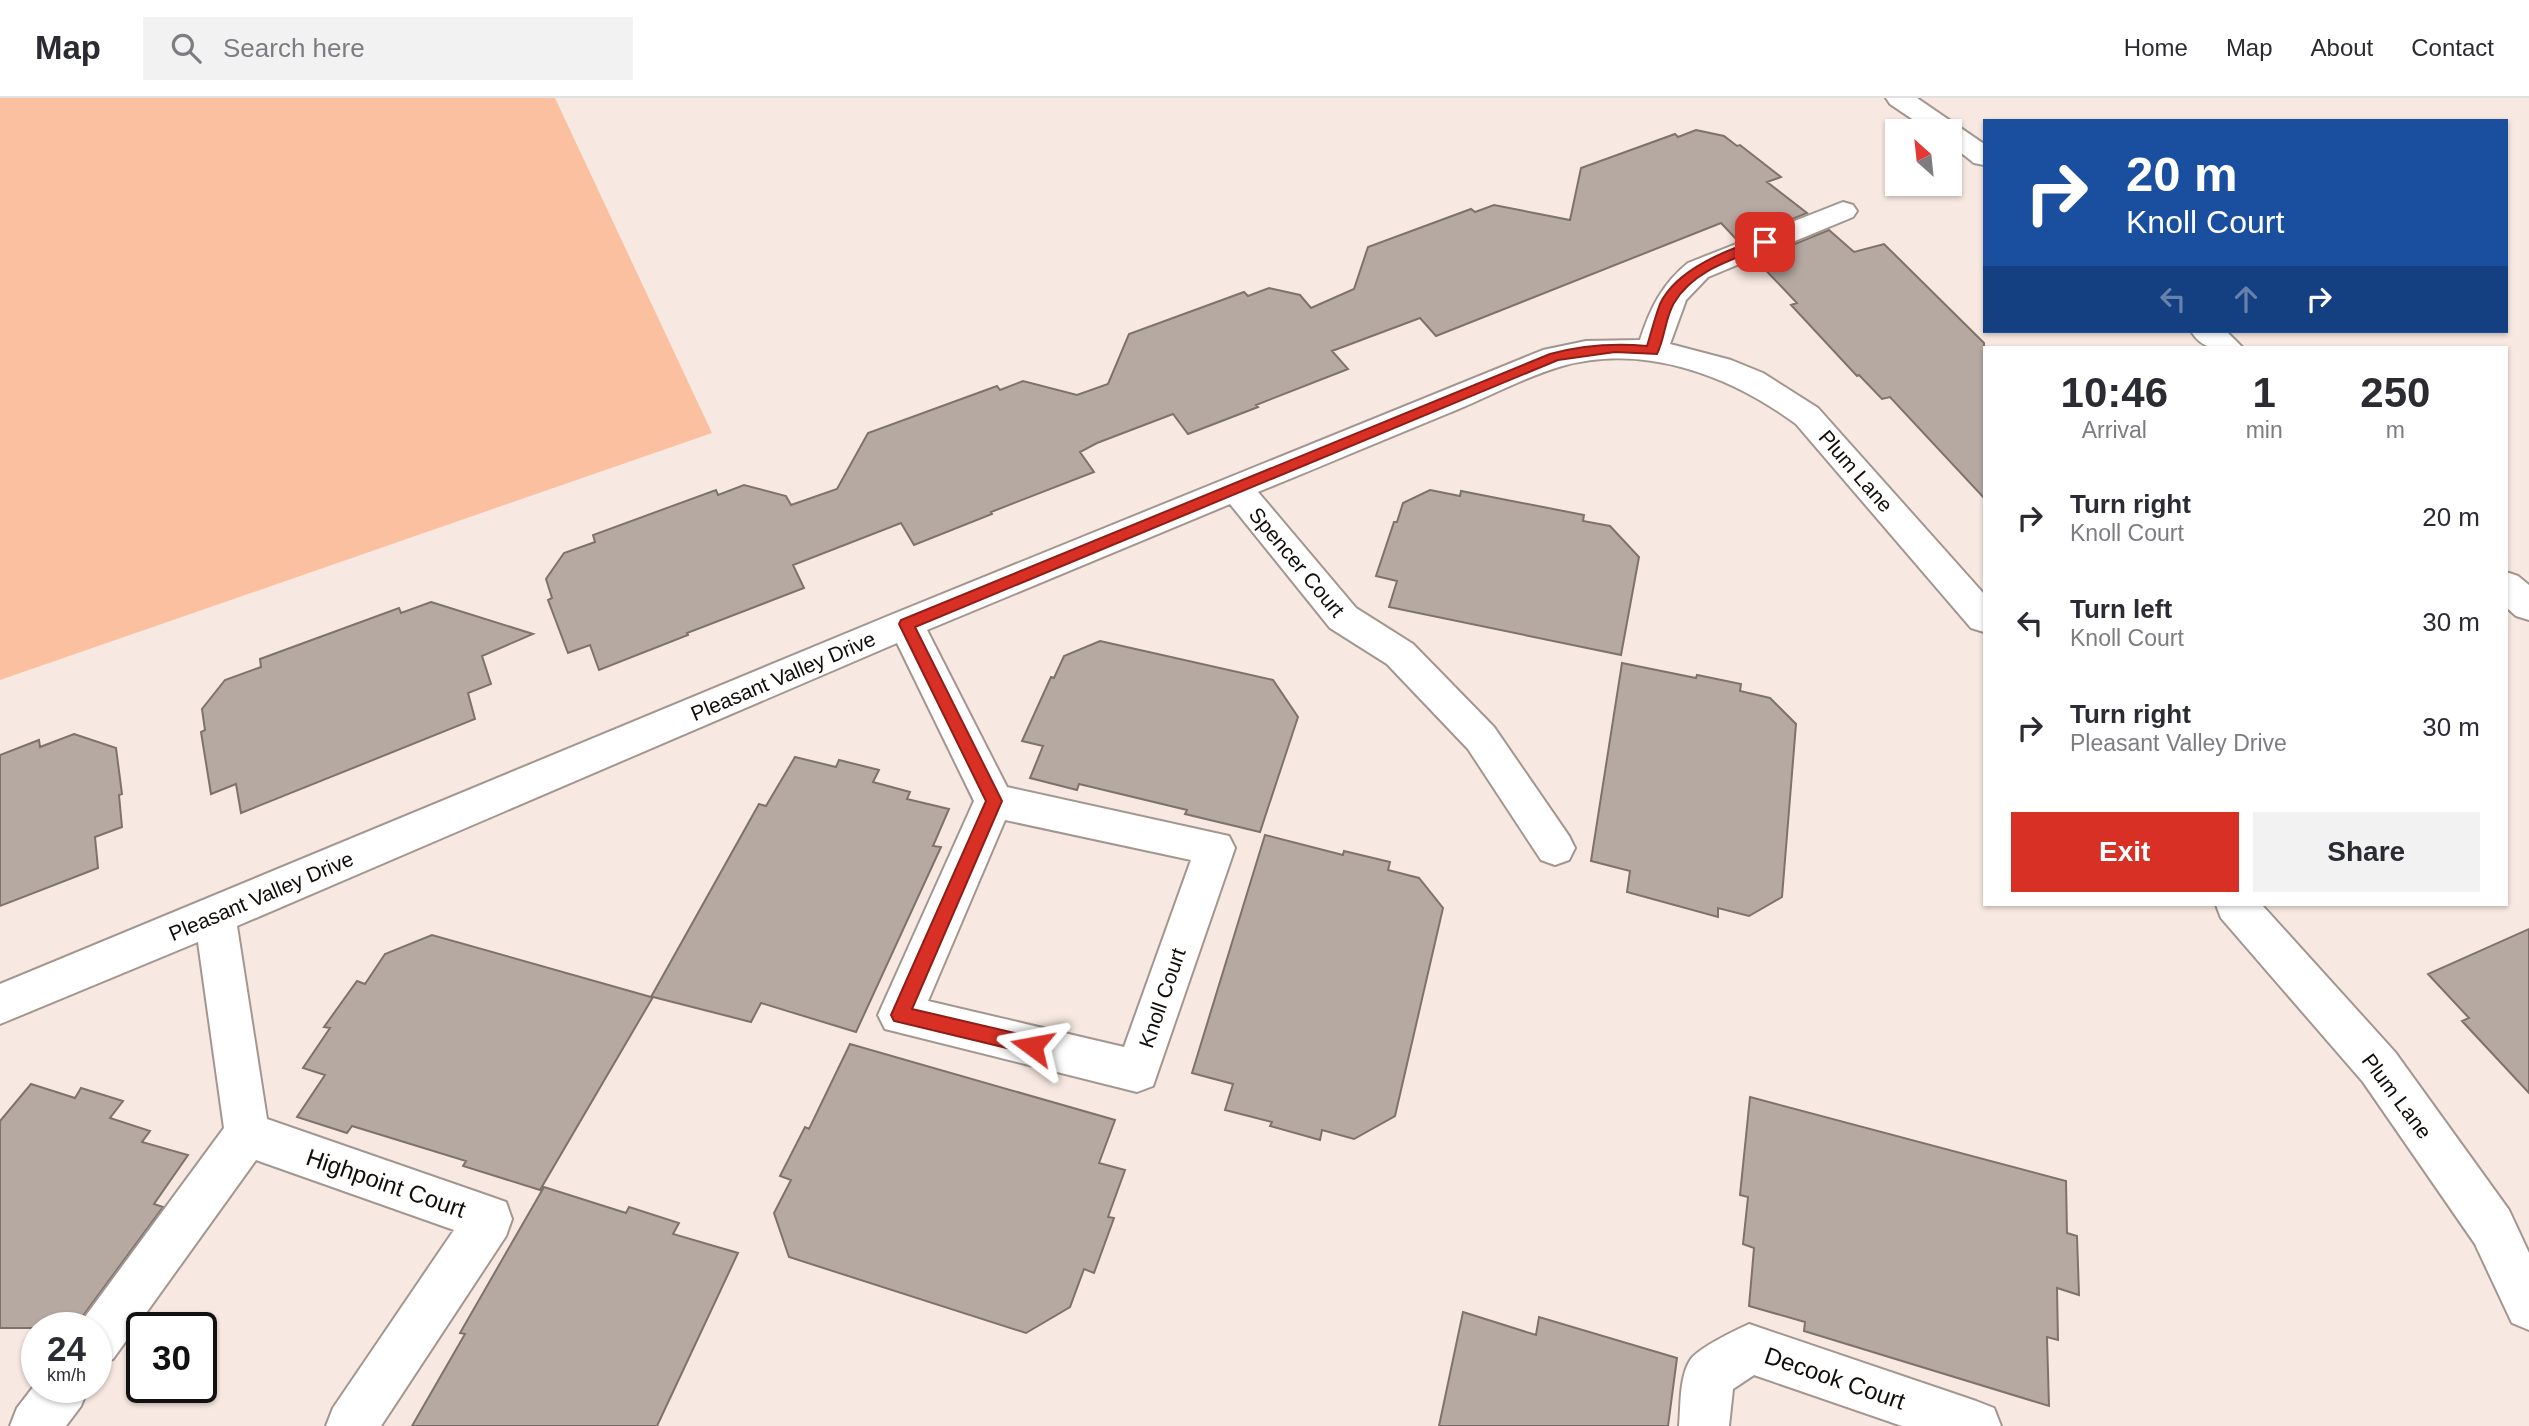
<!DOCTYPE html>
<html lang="en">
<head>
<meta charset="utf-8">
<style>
	body { margin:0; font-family:Arial,sans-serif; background:#f2f2f3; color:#2b2b33; height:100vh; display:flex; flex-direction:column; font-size:26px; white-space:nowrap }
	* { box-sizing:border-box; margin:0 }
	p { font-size:23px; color:#7c7c81 }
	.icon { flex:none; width:38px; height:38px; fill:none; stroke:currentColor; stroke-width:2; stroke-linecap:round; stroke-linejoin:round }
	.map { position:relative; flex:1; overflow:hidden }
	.sheet { position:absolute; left:1983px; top:248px; width:525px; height:560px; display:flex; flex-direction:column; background:#fff; border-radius:0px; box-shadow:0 2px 5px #0004 }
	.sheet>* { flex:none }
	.banner { position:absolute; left:1983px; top:21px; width:525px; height:214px; border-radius:0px; box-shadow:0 2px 5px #0004; background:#1a4fa0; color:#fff; overflow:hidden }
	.needle { width:46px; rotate:333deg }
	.buttons { position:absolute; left:1885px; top:21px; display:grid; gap:14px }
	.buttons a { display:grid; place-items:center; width:77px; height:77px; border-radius:0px; background:#fff; box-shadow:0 2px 5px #0004; font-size:35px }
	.speed { position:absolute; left:21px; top:1214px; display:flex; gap:14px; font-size:35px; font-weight:700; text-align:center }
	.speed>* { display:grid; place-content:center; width:91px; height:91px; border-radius:50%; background:#fff; box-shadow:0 2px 5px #0004; line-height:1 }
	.speed small { font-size:18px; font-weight:400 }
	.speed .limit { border:4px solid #111; border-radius:10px; background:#fff; color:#111 }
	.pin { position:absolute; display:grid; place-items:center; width:60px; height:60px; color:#fff; margin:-30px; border-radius:14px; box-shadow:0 4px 10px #0006 }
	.me { position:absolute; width:77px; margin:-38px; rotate:283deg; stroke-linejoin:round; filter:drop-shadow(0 0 5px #0008) }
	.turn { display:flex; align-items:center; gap:24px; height:147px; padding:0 28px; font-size:32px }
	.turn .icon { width:91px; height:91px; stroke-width:2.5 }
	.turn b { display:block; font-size:49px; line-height:60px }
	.lanes { display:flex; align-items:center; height:66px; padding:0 28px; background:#0003; justify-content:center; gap:35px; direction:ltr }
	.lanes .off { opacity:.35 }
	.eta { display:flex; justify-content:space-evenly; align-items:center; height:119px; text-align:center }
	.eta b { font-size:42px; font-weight:600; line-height:49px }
	.cta { display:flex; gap:14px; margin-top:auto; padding:14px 28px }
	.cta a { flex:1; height:80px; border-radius:0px; background:#d93025; color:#fff; font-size:28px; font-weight:600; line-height:80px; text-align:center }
	.cta a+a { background:#f2f2f3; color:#2b2b33 }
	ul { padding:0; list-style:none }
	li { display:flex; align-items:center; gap:21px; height:105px; padding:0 28px }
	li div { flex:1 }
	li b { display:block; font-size:26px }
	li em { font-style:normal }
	header { display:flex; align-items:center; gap:42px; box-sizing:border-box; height:98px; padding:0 35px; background:#fff; border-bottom:2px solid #e1e1e2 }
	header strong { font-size:33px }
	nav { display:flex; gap:38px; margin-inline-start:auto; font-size:24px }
	.search { width:490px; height:63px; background:#f2f2f3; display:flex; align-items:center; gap:18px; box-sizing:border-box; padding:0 24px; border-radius:0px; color:#7c7c81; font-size:26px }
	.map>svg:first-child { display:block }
</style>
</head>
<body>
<header>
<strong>Map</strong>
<div class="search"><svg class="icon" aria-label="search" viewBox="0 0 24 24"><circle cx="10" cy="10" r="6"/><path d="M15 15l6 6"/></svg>Search here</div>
<nav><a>Home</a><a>Map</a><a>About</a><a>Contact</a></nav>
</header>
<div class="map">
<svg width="2529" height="1328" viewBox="0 0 2529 1328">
	<rect width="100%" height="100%" fill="#f7e9e1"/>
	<path fill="#fbc09f" d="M0 0H555L712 335 0 582Z"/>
	<path fill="#b6a9a2" stroke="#7e726c" stroke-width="2" d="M1696 32 1724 38 1737 48 1740 47 1781 79 1767 84 1807 115 1738 143 1721 125 1436 238 1420 220 1332 253 1348 271 1256 307 1258 309 1188 336 1173 316 1097 345 1080 354 1094 374 991 414 992 416 914 447 901 425 793 467 804 490 687 535 688 537 599 572 590 547 568 555 548 502 552 500 546 481 564 455 595 444 593 437 716 392 718 397 744 387 786 398 791 407 837 391 868 335 997 288 1000 292 1023 283 1077 297 1108 286 1129 236 1244 194 1248 198 1269 190 1300 197 1311 210 1354 191 1368 149 1471 111 1475 114 1494 107 1570 122 1581 70 1675 36 1678 39Z
		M1829 132 1854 154 1884 146 1984 245V400L1890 299 1882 301 1859 277 1857 278 1791 207 1797 205 1756 162Z
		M1430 392 1460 398 1461 393 1584 417 1583 423 1610 428 1639 459 1621 557 1389 509 1397 483 1376 478 1394 424H1397L1403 405Z
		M431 504 533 536 482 558 491 586 468 595 475 621 241 715 236 686 211 696 201 634 205 632 202 611 225 582 261 569 260 561 399 510 401 515Z
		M1100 543 1273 582 1298 619 1260 734 1185 716 1187 712 1079 686 1077 692 1030 680 1043 648 1022 643 1051 579 1054 580 1064 558Z
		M1622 565 1696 580 1697 577 1741 586 1740 593 1770 600 1796 626 1782 799 1749 818 1718 810V819L1627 794 1630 773 1591 763Z
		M74 636 116 650 122 696 119 697 122 729 95 739 98 770 0 808V657L39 642 40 649Z
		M795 659 836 669 839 662 879 672 873 684 910 694 907 701 949 711 933 748 941 749 856 934 761 905 751 924 653 899 540 1092 463 1068 466 1063 352 1028 347 1035 297 1019 325 977 303 970 330 930 324 929 357 883 365 886 385 856 432 837 651 899 759 706 766 708Z
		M1265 737 1343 757 1344 753 1390 764 1388 772 1419 780 1443 810 1395 1018 1354 1041 1322 1032 1320 1042 1270 1028 1272 1024 1225 1012 1233 986 1192 975Z
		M2529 831V995L2462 923 2469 920 2428 876Z
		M850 946 1115 1022 1099 1065 1125 1072 1108 1119 1114 1120 1094 1175 1084 1171 1070 1209 1026 1235 789 1159 774 1115 791 1082 780 1078 805 1029 809 1031Z
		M31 986 75 1000 81 990 123 1003 110 1020 150 1033 142 1044 188 1057 154 1106 163 1109 74 1230H0V1023Z
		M1750 999 2066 1083 2067 1135 2077 1138 2079 1197 2057 1190 2058 1242 2047 1239 2049 1308 1804 1233 1805 1224 1749 1208 1754 1150 1743 1146 1748 1099 1740 1097Z
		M544 1089 626 1115 629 1109 679 1125 673 1136 738 1155 657 1328H412L465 1236 460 1235Z
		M1463 1214 1536 1237 1539 1219 1677 1260 1668 1328H1439Z"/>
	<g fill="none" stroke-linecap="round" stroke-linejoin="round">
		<g stroke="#a39690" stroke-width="4">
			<path id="minor" d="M1843 104 1853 107 1857 113 1853 119 1708 179 1686 202 1670 246 1731 262 1763 275 1818 310 1984 496V534L1971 530 1796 326C1730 277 1644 245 1562 268 1524 279 1486 300 1449 315 1385 341 1322 368 1258 394L1356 510 1413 546 1494 629 1569 738 1575 750 1569 762 1555 767 1541 762 1468 651 1387 566 1330 530 1230 406 927 532 1007 689 1229 738 1235 750 1153 988 1137 994 885 931 878 917 974 703 897 545 237 828 267 1021 489 1098 506 1104 512 1121 506 1138 381 1328H326L333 1310 454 1132 256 1062 113 1261 96 1268V1230H77L79 1227 224 1030 198 844 0 926V886L893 516 1543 252 1586 243 1640 242C1650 211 1662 186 1688 165ZM1005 722 1191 762 1124 949 928 903Z
				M2216 807H2262L2395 954 2509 1112 2529 1155V1232L2512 1225 2475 1146 2363 984 2221 820Z
				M1749 1226 1976 1303 1994 1310 2001 1328H1902L1754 1277 1733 1291 1729 1328H1679C1681 1308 1679 1278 1691 1261 1700 1249 1734 1233 1749 1226Z
				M37 1284V1290H88L81 1308 66 1328H10L17 1310Z"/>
		</g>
		<g stroke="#a39690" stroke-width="4">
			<path id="secondary" d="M1886 0H1917L1984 46V67L1974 65 1950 46V33H1930L1890 6Z
				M2191 233H2226L2243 250C2222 251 2203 254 2191 233Z
				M2506 474 2518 478 2529 487V522L2516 518 2506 509Z"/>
		</g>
		<use href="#minor" fill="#fff" fill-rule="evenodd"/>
		<use href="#secondary" fill="#fff" fill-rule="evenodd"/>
	</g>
	<path fill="#d93025" stroke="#8d1f18" stroke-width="2" d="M1765 140 1771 144 1769 147C1735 161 1694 171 1674 205 1665 220 1665 240 1657 256L1615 254 1558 262 915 529 1002 703 912 911 1032 939 1038 942 1041 948 1038 954 1032 956 894 923 891 917 986 703 899 526 901 522 1550 256C1583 247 1613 245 1647 248 1651 235 1655 219 1660 206 1676 171 1730 150 1765 140Z"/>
	<g text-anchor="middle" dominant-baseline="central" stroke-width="5" stroke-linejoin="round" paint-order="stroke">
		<g font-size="21" fill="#110d0a" stroke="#fff">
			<text transform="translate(1856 373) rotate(49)">Plum Lane</text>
			<text transform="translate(1297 464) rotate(50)">Spencer Court</text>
			<text transform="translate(783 578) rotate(-23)">Pleasant Valley Drive</text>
			<text transform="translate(261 798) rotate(-23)">Pleasant Valley Drive</text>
			<text transform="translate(1162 900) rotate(-71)">Knoll Court</text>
			<text transform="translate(2397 998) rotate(53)">Plum Lane</text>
		</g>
		<g font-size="24" fill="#110d0a" stroke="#fff">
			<text transform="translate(386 1085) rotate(19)">Highpoint Court</text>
			<text transform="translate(1835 1280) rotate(19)">Decook Court</text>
		</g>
	</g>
</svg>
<div class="buttons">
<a><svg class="needle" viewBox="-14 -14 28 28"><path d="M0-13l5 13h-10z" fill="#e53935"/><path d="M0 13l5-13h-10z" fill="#7c7c81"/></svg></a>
</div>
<div class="speed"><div>24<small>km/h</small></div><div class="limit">30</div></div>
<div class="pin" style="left:1765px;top:144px;background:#d93025"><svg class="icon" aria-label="arrive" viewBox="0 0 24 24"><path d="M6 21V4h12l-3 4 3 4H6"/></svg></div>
<svg class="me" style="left:1032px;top:948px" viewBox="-20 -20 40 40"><path d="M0-17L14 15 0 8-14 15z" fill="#d93025" stroke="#fff" stroke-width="4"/></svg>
<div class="banner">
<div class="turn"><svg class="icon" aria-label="right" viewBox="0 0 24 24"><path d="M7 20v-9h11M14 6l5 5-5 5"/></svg><div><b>20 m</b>Knoll Court</div></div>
<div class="lanes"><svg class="icon off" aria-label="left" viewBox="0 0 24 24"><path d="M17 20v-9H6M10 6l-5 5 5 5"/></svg><svg class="icon off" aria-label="ahead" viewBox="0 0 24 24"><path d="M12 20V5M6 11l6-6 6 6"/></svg><svg class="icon" aria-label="right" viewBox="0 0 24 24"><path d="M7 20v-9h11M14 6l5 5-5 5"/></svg></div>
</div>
<section class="sheet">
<div class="eta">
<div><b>10:46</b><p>Arrival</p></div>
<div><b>1</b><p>min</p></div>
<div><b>250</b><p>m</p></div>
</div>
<ul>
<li><svg class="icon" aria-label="right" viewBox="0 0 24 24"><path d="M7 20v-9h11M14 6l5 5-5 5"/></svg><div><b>Turn right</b><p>Knoll Court</p></div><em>20 m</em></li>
<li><svg class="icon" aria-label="left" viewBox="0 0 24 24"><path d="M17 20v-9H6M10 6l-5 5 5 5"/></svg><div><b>Turn left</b><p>Knoll Court</p></div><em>30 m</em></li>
<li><svg class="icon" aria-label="right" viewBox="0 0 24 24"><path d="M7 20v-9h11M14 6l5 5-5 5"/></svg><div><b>Turn right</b><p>Pleasant Valley Drive</p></div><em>30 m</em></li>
</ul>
<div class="cta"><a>Exit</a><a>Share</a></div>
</section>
</div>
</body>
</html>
